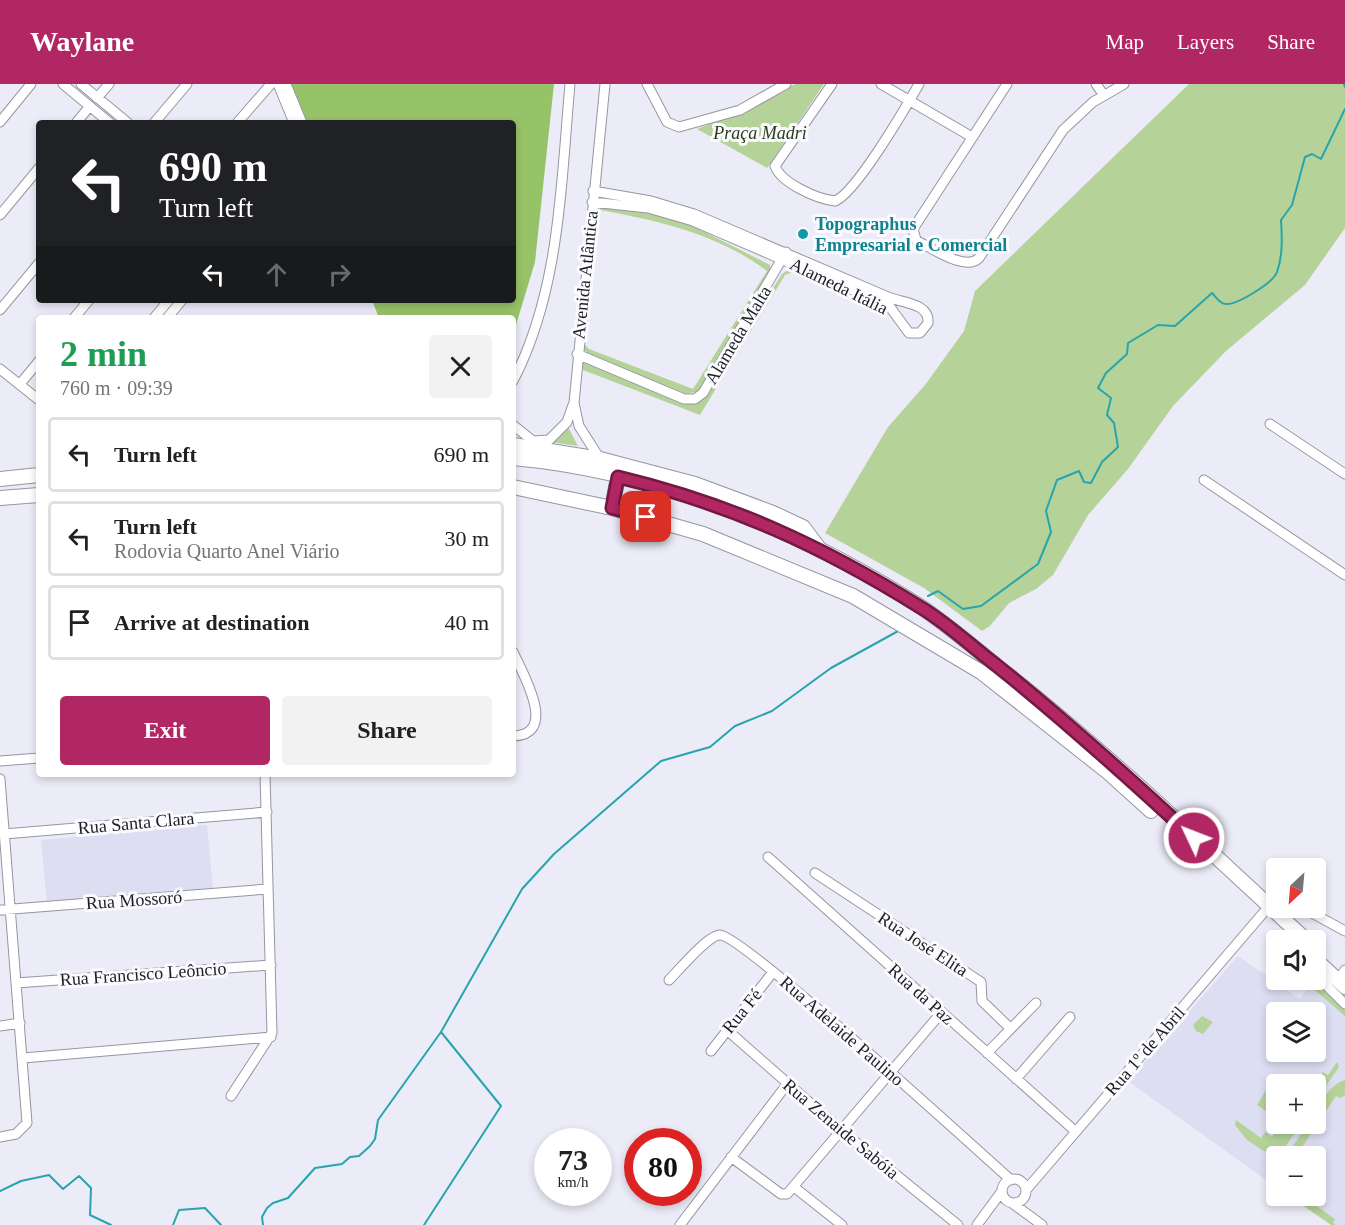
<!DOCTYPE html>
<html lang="en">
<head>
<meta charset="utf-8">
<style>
	body { margin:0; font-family:Georgia,serif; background:#f2f2f2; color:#202124; height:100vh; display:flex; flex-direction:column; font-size:22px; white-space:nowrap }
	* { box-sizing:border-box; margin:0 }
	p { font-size:20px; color:#757577 }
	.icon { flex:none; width:33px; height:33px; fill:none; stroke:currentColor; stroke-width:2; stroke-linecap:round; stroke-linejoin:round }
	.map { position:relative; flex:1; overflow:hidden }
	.panel { position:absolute; left:36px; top:231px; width:480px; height:462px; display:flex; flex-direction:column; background:#fff; border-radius:6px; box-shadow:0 3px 9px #0003 }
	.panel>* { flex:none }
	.banner { position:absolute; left:36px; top:36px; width:480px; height:183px; border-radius:6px; box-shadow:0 3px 9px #0003; background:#202124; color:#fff; overflow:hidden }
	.needle { width:39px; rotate:206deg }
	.fabs { position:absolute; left:1266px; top:774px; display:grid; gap:12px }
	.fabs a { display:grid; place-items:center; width:60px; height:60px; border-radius:6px; background:#fff; box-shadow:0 3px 9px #0003; font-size:30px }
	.speed { position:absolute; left:534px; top:1044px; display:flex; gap:12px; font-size:30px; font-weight:700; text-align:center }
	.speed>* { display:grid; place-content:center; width:78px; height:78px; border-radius:50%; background:#fff; box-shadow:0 3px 9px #0003; line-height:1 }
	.speed small { font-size:15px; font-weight:400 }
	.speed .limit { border:9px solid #d22; background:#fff; color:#111 }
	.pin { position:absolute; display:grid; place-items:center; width:51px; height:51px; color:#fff; margin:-26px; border-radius:12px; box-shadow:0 3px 9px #0006 }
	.me { position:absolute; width:66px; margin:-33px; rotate:313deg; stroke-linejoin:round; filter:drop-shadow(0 0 4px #0008) }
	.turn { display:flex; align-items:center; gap:21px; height:126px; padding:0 24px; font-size:27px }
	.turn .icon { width:78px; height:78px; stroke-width:2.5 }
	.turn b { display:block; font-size:42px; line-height:51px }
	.lanes { display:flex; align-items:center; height:57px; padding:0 24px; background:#0003; justify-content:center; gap:30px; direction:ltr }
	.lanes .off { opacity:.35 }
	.round { display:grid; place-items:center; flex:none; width:63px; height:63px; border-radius:6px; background:#f2f2f2 }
	.headline { display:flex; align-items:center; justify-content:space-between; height:102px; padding:0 24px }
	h1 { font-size:36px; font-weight:600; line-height:45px; color:#1e9e55 }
	.primary-button { display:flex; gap:12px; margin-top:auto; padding:12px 24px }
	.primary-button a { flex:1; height:69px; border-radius:6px; background:#b12764; color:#fff; font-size:24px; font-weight:600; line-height:69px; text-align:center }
	.primary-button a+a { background:#f2f2f2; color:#202124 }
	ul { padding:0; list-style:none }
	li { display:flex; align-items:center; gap:18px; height:75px; margin:0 12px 9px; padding:0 12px; border:3px solid #e0e0e0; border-radius:6px }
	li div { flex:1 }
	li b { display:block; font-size:22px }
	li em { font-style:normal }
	header { display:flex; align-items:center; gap:36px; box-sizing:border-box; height:84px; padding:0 30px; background:#b12764; color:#fff }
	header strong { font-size:28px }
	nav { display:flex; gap:33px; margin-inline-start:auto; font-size:21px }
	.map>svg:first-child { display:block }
</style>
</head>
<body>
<header>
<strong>Waylane</strong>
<nav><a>Map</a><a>Layers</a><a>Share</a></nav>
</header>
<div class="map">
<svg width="1345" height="1141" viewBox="0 0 1345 1141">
	<rect width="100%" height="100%" fill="#ebecf8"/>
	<path fill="#dddef1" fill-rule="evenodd" d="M207 741 213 805 47 820 41 756Z
		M1238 872 1300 915 1313 897 1345 926V1141H1332L1289 1112H1316V1072H1276V1103L1128 997ZM1276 928H1316V968H1276ZM1276 1000H1316V1040H1276Z"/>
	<path fill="#b5d399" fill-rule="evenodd" d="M795 0H824L767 84 697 45 749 25Z
		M1189 0H1345V144L1305 201 1226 267 1173 322 1128 385 1088 431 1053 491 1036 505 1009 519 990 542 982 547 924 504 825 449 888 343 925 301 964 247 975 207Z
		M593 121 634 125 679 135 770 181V187L700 307 686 310 588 270 582 264ZM600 126C659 137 718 150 767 187L693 305 589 265 583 259 596 128Z
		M788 186 793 188 785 191 700 331 583 286V279L587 278 683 318 694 320 700 318 782 190Z
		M568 343 578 362 550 358Z
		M1313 897 1345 926V932L1310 902Z
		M1202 932 1213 938 1203 950 1196 947 1193 941Z
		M1337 978 1339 983 1321 1009H1316L1314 1000 1323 988 1328 991Z
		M1345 996V1011L1341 1014 1336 1012 1296 1072H1286L1308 1040H1316C1316 1024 1329 1000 1345 996Z
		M1266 1006 1276 1011V1034L1257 1021Z
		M1236 1036 1261 1054 1265 1048 1272 1053 1281 1040H1301L1272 1082 1269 1080 1273 1073 1247 1056 1235 1041Z
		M1289 1112C1304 1111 1322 1126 1335 1135L1333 1139 1336 1141H1331Z"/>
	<path fill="#97c368" d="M289 0H554L535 178 513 251V234H379L372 216H513V39H304Z"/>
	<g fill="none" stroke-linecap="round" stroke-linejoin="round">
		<path stroke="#28a4ac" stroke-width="2" d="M1344 0 1345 3
			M928 512 938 507 963 525 981 522 1038 480 1051 448 1046 427 1057 396 1079 387 1084 398 1091 399 1102 378 1118 363 1114 339 1107 331 1111 314 1098 304 1106 289 1127 270 1128 259 1158 241 1175 242 1212 209C1216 213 1220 220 1226 220 1237 221 1273 199 1277 188 1283 172 1282 153 1281 136L1292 121 1305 73 1312 70 1321 75 1345 25
			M0 1107 21 1097 49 1091 63 1105 79 1092 91 1104 90 1131 111 1141
			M173 1141 179 1126 205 1124 221 1141
			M263 1141 262 1133 267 1124 273 1119 288 1114 315 1084 342 1080 350 1073 359 1072 370 1062 375 1055 378 1036 441 948 522 805 554 770 661 677 710 663 735 642 772 627 831 584 900 546
			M424 1141 501 1022 441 948"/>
		<g stroke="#9596a1" stroke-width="11">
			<path id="minor" d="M63 0 110 39
				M81 0 128 39
				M278 0 294 39
				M286 0 302 39
				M647 0 667 38 679 43 740 26 786 0
				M832 0 775 82C781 99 817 115 835 117 856 109 906 23 919 0
				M881 0 972 53
				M1007 0 913 145 916 156 921 159C935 166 966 187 979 174L1063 46 1093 18 1124 0
				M1096 0 1103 10
				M97 14 109 0
				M0 38 31 0
				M76 39 90 22
				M154 39 187 0
				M237 39 271 0
				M592 118 648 124 693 137 883 219 890 223 909 249H920L928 239C930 219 902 219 888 213L694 130 651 117 593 107
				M0 131 39 84
				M0 226 39 179
				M74 234 89 216
				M154 234 169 216
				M167 234 182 216
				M577 270 684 315H695L703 309 786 168
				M0 285 39 316
				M513 297C560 207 561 99 570 0
				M20 300 39 277
				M1270 340 1345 390
				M513 341 533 357 549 356 567 338 573 321
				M600 375 579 342 574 319 605 0
				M1204 396 1345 491
				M513 568C523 590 559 651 513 652
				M0 677 39 674
				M0 695 27 1039 16 1050 0 1053
				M4 750 267 728
				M768 773 1075 1047
				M815 789 981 898 982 917 1010 944
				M1303 824 1345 847
				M0 826 268 805
				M1322 882 1328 903 1345 920
				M1342 890 1345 886
				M669 896C678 887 708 851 720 851 742 851 977 1066 1011 1096
				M16 899 271 881
				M0 942 20 939
				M727 946 842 1047 958 1141
				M711 967 773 888
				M987 969 1036 919
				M23 974 271 953
				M1016 995 1070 933
				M231 1012 272 949 265 690
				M731 1073 781 1110H787L941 929
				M1002 1107a12 12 0 1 1 24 0a12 12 0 1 1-24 0Z
				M794 1103 842 1141
				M1026 1106 1264 828
				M1012 1119 1042 1141
				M680 1141 788 999
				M977 1141 1002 1107"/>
		</g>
		<g stroke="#9596a1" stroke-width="16">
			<path id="highway" d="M513 361 600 375 695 400 773 429 803 443 818 463
				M513 374C658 387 799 445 921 523 951 543 979 568 1007 590 1112 673 1208 766 1306 856
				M0 395 39 391
				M513 403 612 424 703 450 853 512 981 588 1109 689 1151 727
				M0 414 39 411
				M612 424 618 393
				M1316 876 1345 903"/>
		</g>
		<use href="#minor" stroke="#fff" stroke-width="9"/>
		<use href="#highway" stroke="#fff" stroke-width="14"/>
	</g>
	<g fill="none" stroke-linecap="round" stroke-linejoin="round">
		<g stroke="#731941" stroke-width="15">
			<path id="route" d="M646 433 612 424 618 393C731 420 822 462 920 523 947 539 971 562 996 581 1065 636 1129 694 1194 754"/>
		</g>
		<use href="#route" stroke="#b12764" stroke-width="10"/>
	</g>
	<circle fill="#0f9aa8" stroke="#fafaff" stroke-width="2" cx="803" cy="150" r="6"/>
	<g text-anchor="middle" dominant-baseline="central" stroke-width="6" stroke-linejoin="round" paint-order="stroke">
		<g font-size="18" font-style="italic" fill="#2a3c17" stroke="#fafaff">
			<text x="760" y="49">Praça Madri</text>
		</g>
		<g font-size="18" font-weight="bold" fill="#0d838f" stroke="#fafaff" text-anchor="start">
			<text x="815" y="140">Topographus<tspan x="815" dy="21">Empresarial e Comercial</tspan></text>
		</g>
		<g font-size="18" fill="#1d1e22" stroke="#fafaff">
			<text transform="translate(585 191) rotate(-84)">Avenida Atlântica</text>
			<text transform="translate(839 202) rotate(26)">Alameda Itália</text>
			<text transform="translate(738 251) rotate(-59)">Alameda Malta</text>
			<text transform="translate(136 739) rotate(-5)">Rua Santa Clara</text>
			<text transform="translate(134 816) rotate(-4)">Rua Mossoró</text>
			<text transform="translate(923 860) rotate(33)">Rua José Elita</text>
			<text transform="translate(143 890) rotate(-4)">Rua Francisco Leôncio</text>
			<text transform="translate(921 910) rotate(42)">Rua da Paz</text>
			<text transform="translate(742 927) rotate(-51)">Rua Fé</text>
			<text transform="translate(842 947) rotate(41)">Rua Adelaide Paulino</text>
			<text transform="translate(1145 967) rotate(-49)">Rua 1º de Abril</text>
			<text transform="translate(841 1045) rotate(40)">Rua Zenaide Sabóia</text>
		</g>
	</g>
</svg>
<div class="fabs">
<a><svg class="needle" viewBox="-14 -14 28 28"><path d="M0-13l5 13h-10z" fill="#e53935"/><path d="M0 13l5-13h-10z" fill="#757577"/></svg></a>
<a><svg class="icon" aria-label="sound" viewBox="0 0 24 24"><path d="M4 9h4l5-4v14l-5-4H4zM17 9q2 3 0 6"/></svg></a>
<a><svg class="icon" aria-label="layers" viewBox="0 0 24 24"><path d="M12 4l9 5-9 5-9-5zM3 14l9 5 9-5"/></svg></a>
<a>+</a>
<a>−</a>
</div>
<div class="speed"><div>73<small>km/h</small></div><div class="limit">80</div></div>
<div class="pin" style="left:646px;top:433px;background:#d93025"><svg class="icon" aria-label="arrive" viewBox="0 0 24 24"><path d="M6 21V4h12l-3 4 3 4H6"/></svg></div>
<svg class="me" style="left:1194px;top:754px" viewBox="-20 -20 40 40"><circle r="17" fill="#b12764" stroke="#fff" stroke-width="3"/><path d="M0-11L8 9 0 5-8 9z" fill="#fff"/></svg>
<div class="banner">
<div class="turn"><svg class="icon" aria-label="left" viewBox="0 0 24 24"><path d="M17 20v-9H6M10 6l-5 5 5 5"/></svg><div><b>690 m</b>Turn left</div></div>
<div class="lanes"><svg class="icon" aria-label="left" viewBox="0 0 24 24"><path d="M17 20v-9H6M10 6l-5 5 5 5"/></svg><svg class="icon off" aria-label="ahead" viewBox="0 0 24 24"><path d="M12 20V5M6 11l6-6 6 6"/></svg><svg class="icon off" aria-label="right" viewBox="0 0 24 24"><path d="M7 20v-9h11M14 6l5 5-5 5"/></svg></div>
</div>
<section class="panel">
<div class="headline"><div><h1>2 min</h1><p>760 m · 09:39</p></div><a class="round"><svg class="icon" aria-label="close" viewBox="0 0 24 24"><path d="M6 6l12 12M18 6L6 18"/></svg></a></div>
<ul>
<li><svg class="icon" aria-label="left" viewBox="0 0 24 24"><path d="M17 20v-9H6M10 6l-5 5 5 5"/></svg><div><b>Turn left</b></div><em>690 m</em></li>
<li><svg class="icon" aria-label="left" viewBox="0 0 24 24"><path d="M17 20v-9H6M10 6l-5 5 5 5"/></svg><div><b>Turn left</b><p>Rodovia Quarto Anel Viário</p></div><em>30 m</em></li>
<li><svg class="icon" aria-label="arrive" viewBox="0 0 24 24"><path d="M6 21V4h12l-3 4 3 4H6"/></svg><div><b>Arrive at destination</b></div><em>40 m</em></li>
</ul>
<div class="primary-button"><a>Exit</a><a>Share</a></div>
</section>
</div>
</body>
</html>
